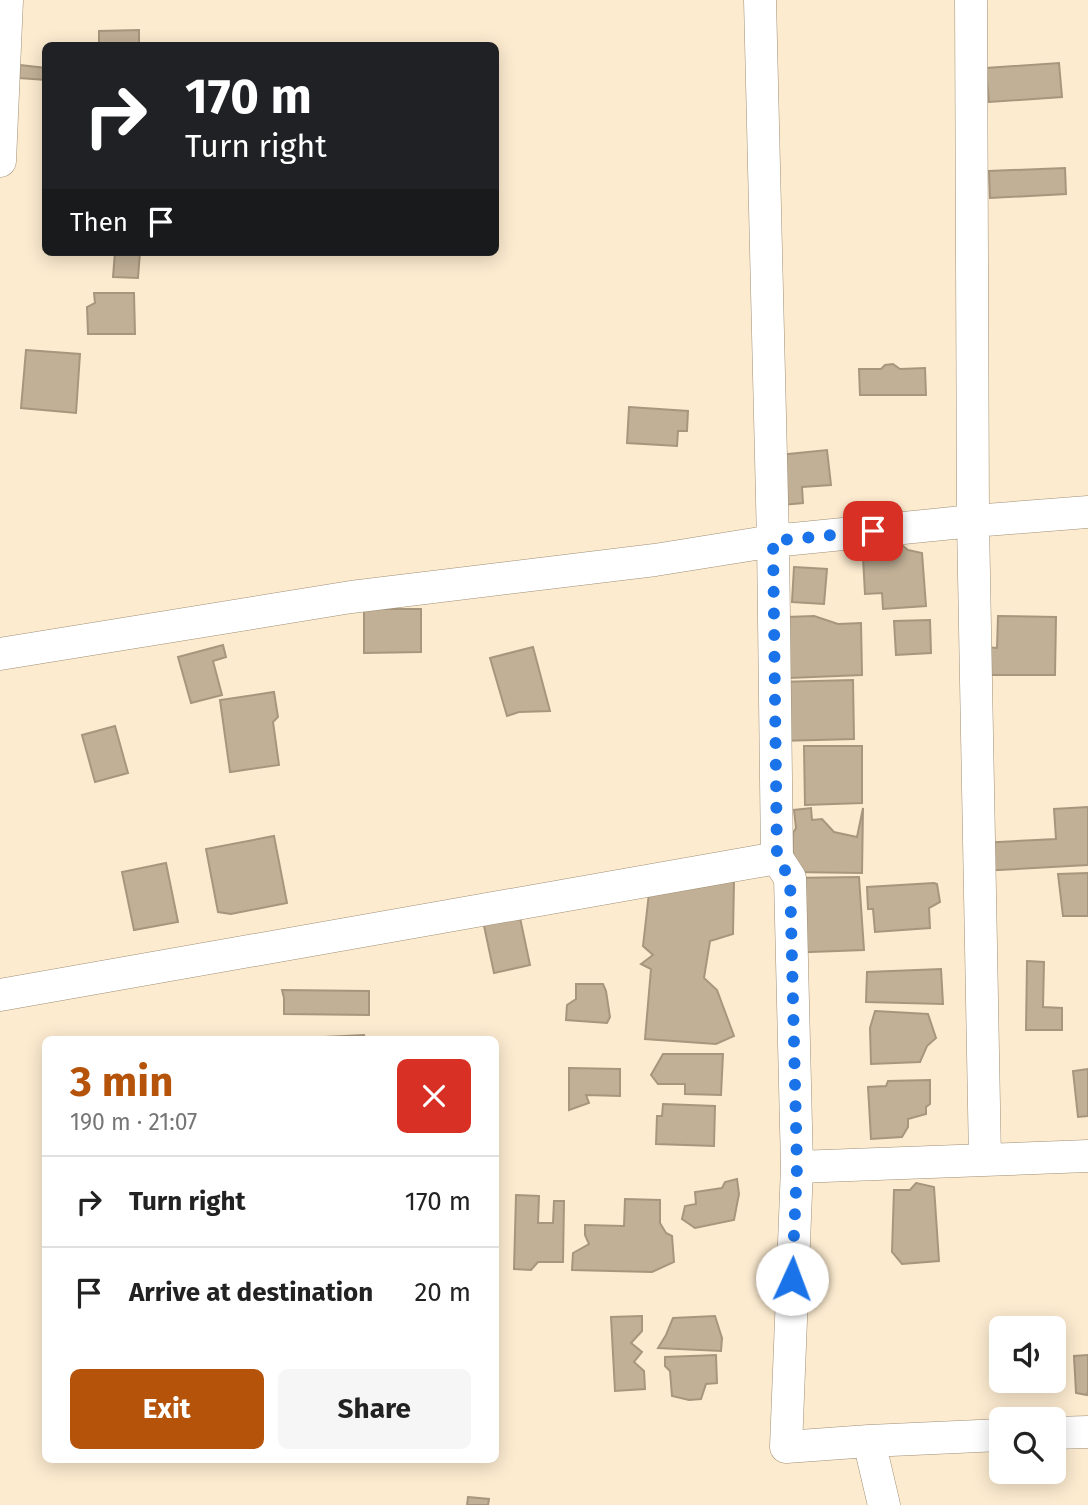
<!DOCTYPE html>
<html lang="en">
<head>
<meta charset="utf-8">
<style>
	body { margin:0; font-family:"Fira Sans",sans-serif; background:#f6f6f6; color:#222; height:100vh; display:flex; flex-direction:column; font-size:26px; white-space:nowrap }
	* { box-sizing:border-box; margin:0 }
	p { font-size:23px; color:#767676 }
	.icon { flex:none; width:38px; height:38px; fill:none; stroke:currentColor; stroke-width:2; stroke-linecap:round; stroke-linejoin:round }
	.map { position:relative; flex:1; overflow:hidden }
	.panel { position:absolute; left:42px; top:1036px; width:457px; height:427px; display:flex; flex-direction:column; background:#fff; border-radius:10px; box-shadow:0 4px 18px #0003 }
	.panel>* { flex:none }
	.hud { position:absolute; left:42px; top:42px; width:457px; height:214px; border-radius:10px; box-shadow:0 4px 18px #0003; background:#202124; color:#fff; overflow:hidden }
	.buttons { position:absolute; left:989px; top:1316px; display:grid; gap:14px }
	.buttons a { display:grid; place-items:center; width:77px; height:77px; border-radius:10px; background:#fff; box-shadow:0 4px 18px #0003; font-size:35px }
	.pin { position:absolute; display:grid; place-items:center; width:60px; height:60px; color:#fff; margin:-30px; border-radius:14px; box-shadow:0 4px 10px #0006 }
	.me { position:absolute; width:77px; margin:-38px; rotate:2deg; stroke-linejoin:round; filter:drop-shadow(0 0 5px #0008) }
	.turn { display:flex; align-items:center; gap:24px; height:147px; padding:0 28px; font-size:32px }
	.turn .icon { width:91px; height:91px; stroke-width:2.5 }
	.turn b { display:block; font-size:49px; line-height:60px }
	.then { display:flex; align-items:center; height:66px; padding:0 28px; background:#0003; gap:14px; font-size:26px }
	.round { display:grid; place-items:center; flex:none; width:74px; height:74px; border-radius:10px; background:#f6f6f6 }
	.summary { display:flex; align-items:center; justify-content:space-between; height:119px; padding:0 28px }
	h1 { font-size:42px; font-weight:700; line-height:52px; color:#b45309 }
	.primary-button { display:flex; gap:14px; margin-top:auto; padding:14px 28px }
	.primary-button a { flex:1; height:80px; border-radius:10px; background:#b45309; color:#fff; font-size:28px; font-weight:700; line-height:80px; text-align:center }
	.primary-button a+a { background:#f6f6f6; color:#222 }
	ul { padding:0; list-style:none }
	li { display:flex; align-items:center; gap:21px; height:91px; padding:0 28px; border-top:2px solid #e0e0e0 }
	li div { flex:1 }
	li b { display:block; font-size:26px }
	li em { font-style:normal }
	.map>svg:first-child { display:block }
</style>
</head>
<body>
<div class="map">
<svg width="1088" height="1505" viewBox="0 0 1088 1505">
	<rect width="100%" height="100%" fill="#fcebcf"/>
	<path fill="#c1b096" stroke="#a7967d" stroke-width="2" d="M139 30V46H99V31Z
		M1059 63 1062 97 989 102 986 68Z
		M20 65 46 68V80L19 78Z
		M1065 168 1066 194 990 198 989 171Z
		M115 252H140L138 278 113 277Z
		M94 293H134L135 334H88L87 307 95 303Z
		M26 350 80 354 76 413 21 408Z
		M893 364 900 369 925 368 926 395H860L859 369H881L885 365Z
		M629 407 688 411 687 431H678L677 446 627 443Z
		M827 450 831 485 802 487 803 503 782 505 779 455Z
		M892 537 908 550 922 553 926 606 883 609 882 593 865 594 862 539Z
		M794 567 827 569 824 604 792 602Z
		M364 609H421V652L364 653Z
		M814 616 838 624 861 623 862 675 789 678 787 617Z
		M998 616 1056 617 1055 675H985L986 647 997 648Z
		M930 620 931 653 896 655 894 621Z
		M223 645 226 657 213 661 222 695 191 703 178 657Z
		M533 647 550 711 519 712 507 716 490 658Z
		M853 680 854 739 779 741 777 682Z
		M274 692 278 717 273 722 279 765 230 772 220 700Z
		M115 726 128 773 95 782 82 735Z
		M804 746H862V803L805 805Z
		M1088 807V865L980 871V843L1056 839 1054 809Z
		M811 808 812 820 822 819 834 832 857 837 863 808 862 873 792 872 793 833 796 828 794 810Z
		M274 836 287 903 231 914 218 912 206 849Z
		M166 863 178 922 134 930 122 872Z
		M1088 873V916H1063L1058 874Z
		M859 877 864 950 784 953 790 878Z
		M734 880 733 934 710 941 704 978 717 990 734 1036 716 1044 645 1039 651 969 641 964 653 955 643 946 649 893Z
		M934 883 937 884 940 902 929 908 930 928 875 932 873 909H868L867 887Z
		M519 913 530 965 494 973 483 921Z
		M1027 961 1044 962 1043 1007 1062 1008V1030H1026Z
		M941 969 943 1004 866 1002 867 972Z
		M576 984H603L606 991 610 1017 607 1023 566 1020 567 1005 576 999Z
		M282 990 369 991V1015L284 1014V998Z
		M875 1011 928 1014 936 1038 927 1046 920 1062 871 1064 870 1028Z
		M364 1035 365 1040H284V1039Z
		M663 1054H723L721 1095 685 1094V1084H658L651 1075Z
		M569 1068 620 1069V1096L586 1095 589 1103 569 1110Z
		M1088 1069V1116L1078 1117 1073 1071Z
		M930 1080V1104L926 1107V1114L908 1119V1127L902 1137 871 1139 868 1087 886 1086 888 1081Z
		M663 1104 715 1106 714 1146 656 1144 657 1116H662Z
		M737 1179 739 1194 734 1220 695 1228 682 1219 685 1206 696 1204 695 1192 722 1188 725 1182Z
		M916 1183 934 1187 939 1261 902 1264 892 1252 894 1190H910Z
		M516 1195 539 1196 538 1223H553L554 1201H564L563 1262H538L531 1270 514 1269Z
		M625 1199 660 1200V1223L666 1233 672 1236 674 1262 652 1272 572 1270 573 1253 589 1244 585 1235V1225L624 1226Z
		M642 1316V1331L631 1343 642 1352 634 1362 644 1371 645 1389 615 1391 611 1317Z
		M715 1316 722 1338 721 1351 658 1348 666 1335 673 1318Z
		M716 1355 717 1383 706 1384 701 1399 689 1400 672 1396 670 1371 665 1366V1357Z
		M1088 1355V1391L1087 1395 1076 1393 1074 1356Z
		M468 1497 489 1499 488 1505H467Z"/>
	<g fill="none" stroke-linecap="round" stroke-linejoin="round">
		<g stroke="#9f8f75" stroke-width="33">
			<path id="minor" d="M760 0 773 541 973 521 1088 512
				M971 0 973 521 985 1159
				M0 161 7 0
				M0 654 351 597 655 560 773 541 777 858
				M0 995 777 858 790 878 797 1167 786 1447 869 1441 1001 1435
				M797 1167 1088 1156
				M1054 1433 1088 1432
				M869 1441 884 1505"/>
		</g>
		<use href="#minor" stroke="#fff" stroke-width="32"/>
	</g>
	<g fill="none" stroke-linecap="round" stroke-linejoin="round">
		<path stroke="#1a73e8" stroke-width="12" stroke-dasharray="0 21.6" d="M792 1279 797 1167 790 878 777 858 773 541 873 531"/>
	</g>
</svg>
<div class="buttons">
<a><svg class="icon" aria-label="sound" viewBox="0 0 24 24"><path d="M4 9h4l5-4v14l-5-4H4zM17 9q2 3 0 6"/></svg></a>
<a><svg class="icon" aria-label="search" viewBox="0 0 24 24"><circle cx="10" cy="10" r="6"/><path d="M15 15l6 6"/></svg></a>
</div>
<div class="pin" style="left:873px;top:531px;background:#d93025"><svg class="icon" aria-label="arrive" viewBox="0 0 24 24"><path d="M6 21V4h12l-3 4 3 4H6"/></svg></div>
<svg class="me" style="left:792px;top:1279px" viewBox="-20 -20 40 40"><circle r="19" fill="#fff"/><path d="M0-13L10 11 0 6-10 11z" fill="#1a73e8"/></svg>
<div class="hud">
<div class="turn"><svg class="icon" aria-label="right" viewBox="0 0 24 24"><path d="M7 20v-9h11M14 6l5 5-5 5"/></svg><div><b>170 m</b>Turn right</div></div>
<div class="then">Then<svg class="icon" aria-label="arrive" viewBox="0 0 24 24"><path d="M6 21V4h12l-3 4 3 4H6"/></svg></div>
</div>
<section class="panel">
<div class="summary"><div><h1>3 min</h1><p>190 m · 21:07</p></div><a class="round" style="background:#d93025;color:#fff"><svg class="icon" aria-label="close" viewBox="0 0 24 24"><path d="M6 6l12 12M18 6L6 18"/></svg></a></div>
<ul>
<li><svg class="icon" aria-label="right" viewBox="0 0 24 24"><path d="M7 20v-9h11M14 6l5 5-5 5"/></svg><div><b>Turn right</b></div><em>170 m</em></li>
<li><svg class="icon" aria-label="arrive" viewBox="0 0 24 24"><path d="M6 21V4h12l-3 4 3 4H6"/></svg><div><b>Arrive at destination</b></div><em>20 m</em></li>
</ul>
<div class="primary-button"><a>Exit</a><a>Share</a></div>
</section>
</div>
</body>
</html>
